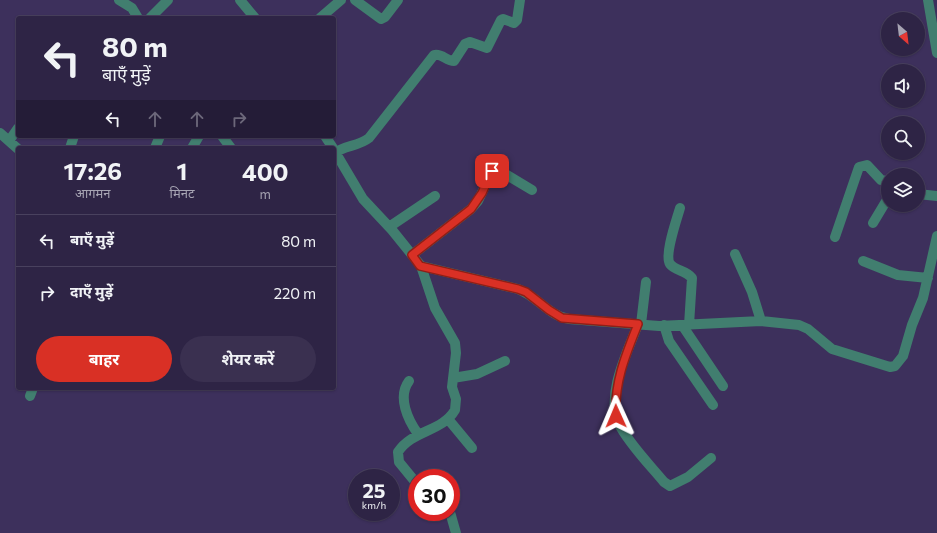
<!DOCTYPE html>
<html lang="hi">
<head>
<meta charset="utf-8">
<style>
	body { margin:0; font-family:Commissioner,"Noto Sans Devanagari",sans-serif; background:#3a3050; color:#f1f3f6; height:100vh; display:flex; flex-direction:column; font-size:15px; white-space:nowrap }
	* { box-sizing:border-box; margin:0 }
	p { font-size:13px; color:#a7a4b3 }
	.icon { flex:none; width:22px; height:22px; fill:none; stroke:currentColor; stroke-width:2; stroke-linecap:round; stroke-linejoin:round }
	.map { position:relative; flex:1; overflow:hidden }
	.side { position:absolute; left:16px; top:146px; width:320px; height:244px; display:flex; flex-direction:column; background:#2e2445; border-radius:4px; box-shadow:0 1px 3px #0004,0 0 0 1px #49415e }
	.side>* { flex:none }
	.banner { position:absolute; left:16px; top:16px; width:320px; height:122px; border-radius:4px; box-shadow:0 1px 3px #0004,0 0 0 1px #49415e; background:#2e2445; color:#f1f3f6; overflow:hidden }
	.needle { width:26px; rotate:152deg }
	.controls { position:absolute; left:881px; top:12px; display:grid; gap:8px }
	.controls a { display:grid; place-items:center; width:44px; height:44px; border-radius:50%; background:#2e2445; box-shadow:0 1px 3px #0004,0 0 0 1px #49415e; font-size:20px }
	.speed { position:absolute; left:348px; top:469px; display:flex; gap:8px; font-size:20px; font-weight:700; text-align:center }
	.speed>* { display:grid; place-content:center; width:52px; height:52px; border-radius:50%; background:#2e2445; box-shadow:0 1px 3px #0004,0 0 0 1px #49415e; line-height:1 }
	.speed small { font-size:10px; font-weight:400 }
	.speed .limit { border:6px solid #d22; background:#fff; color:#111 }
	.pin { position:absolute; display:grid; place-items:center; width:34px; height:34px; color:#fff; margin:-17px; border-radius:8px; box-shadow:0 2px 6px #0006 }
	.me { position:absolute; width:44px; margin:-22px; rotate:359deg; stroke-linejoin:round; filter:drop-shadow(0 0 3px #0008) }
	.turn { display:flex; align-items:center; gap:14px; height:84px; padding:0 20px; font-size:18px }
	.turn .icon { width:52px; height:52px; stroke-width:2.5 }
	.turn b { display:block; font-size:28px; line-height:34px }
	.lanes { display:flex; align-items:center; height:38px; padding:0 20px; background:#0003; justify-content:center; gap:20px; direction:ltr }
	.lanes .off { opacity:.35 }
	.eta { display:flex; justify-content:space-evenly; align-items:center; height:68px; text-align:center }
	.eta b { font-size:24px; font-weight:700; line-height:28px }
	.cta { display:flex; gap:8px; margin-top:auto; padding:8px 20px }
	.cta a { flex:1; height:46px; border-radius:24px; background:#d93025; color:#fff; font-size:16px; font-weight:700; line-height:46px; text-align:center }
	.cta a+a { background:#3a3050; color:#f1f3f6 }
	ul { padding:0; list-style:none }
	li { display:flex; align-items:center; gap:12px; height:52px; padding:0 20px; border-top:1px solid #49415e }
	li div { flex:1 }
	li b { display:block; font-size:15px }
	li em { font-style:normal }
	.map>svg:first-child { display:block }
</style>
</head>
<body>
<div class="map">
<svg width="937" height="533" viewBox="0 0 937 533">
	<rect width="100%" height="100%" fill="#3d305c"/>
	<g fill="none" stroke-linecap="round" stroke-linejoin="round">
		<path stroke="#417e6f" stroke-width="10" d="M119 0 132 8 138 18
			M240 0 255 18
			M355 0 381 19 385 17 398 0
			M928 0 937 53
			M150 18 168 0
			M320 18 341 0
			M0 133 18 149
			M222 136 231 148
			M325 136 333 148
			M9 141 18 128
			M70 148 74 136
			M155 148 160 136
			M192 148 199 136
			M334 150 363 199 392 230 421 266 435 308 455 343 456 353 452 387 456 399 455 410C442 432 412 430 398 452L399 462 417 484
			M334 154C343 145 358 147 369 138L434 55C442 53 446 61 454 61L465 44 470 42 487 48 501 20 503 19 514 23 517 20 520 0
			M918 194 937 196
			M680 208C677 219 664 255 670 264 675 271 686 270 692 278L689 325
			M873 223 888 198
			M389 227 435 196
			M835 237 859 167 867 165 881 180 888 181
			M735 254 752 292 761 321
			M412 255 471 209 478 201 493 169H497L532 190
			M863 261 898 275 928 278
			M421 266 518 289C537 296 549 316 569 319L659 326 761 321 799 325 808 329 832 349 890 367 895 366 903 356 912 325 923 298 937 236
			M638 324C628 351 605 395 619 424 629 444 650 465 664 482L670 486 688 477 711 458
			M641 324 646 282
			M664 325 669 341 713 405
			M682 325 723 386
			M453 378 477 374 505 361
			M409 381C397 397 408 420 418 434
			M30 396 33 388
			M448 419 472 448
			M450 512 456 533"/>
	</g>
	<g fill="none" stroke-linecap="round" stroke-linejoin="round">
		<g stroke="#8d1f18" stroke-width="10">
			<path id="route" d="M492 171 482 193 471 209 412 255 420 266 518 289 526 292 549 310 562 318 638 324C626 354 614 382 616 416"/>
		</g>
		<use href="#route" stroke="#d93025" stroke-width="7"/>
	</g>
</svg>
<div class="controls">
<a><svg class="needle" viewBox="-14 -14 28 28"><path d="M0-13l5 13h-10z" fill="#e53935"/><path d="M0 13l5-13h-10z" fill="#a7a4b3"/></svg></a>
<a><svg class="icon" aria-label="sound" viewBox="0 0 24 24"><path d="M4 9h4l5-4v14l-5-4H4zM17 9q2 3 0 6"/></svg></a>
<a><svg class="icon" aria-label="search" viewBox="0 0 24 24"><circle cx="10" cy="10" r="6"/><path d="M15 15l6 6"/></svg></a>
<a><svg class="icon" aria-label="layers" viewBox="0 0 24 24"><path d="M12 4l9 5-9 5-9-5zM3 14l9 5 9-5"/></svg></a>
</div>
<div class="speed"><div>25<small>km/h</small></div><div class="limit">30</div></div>
<div class="pin" style="left:492px;top:171px;background:#d93025"><svg class="icon" aria-label="arrive" viewBox="0 0 24 24"><path d="M6 21V4h12l-3 4 3 4H6"/></svg></div>
<svg class="me" style="left:616px;top:416px" viewBox="-20 -20 40 40"><path d="M0-17L14 15 0 8-14 15z" fill="#d93025" stroke="#fff" stroke-width="4"/></svg>
<div class="banner">
<div class="turn"><svg class="icon" aria-label="left" viewBox="0 0 24 24"><path d="M17 20v-9H6M10 6l-5 5 5 5"/></svg><div><b>80 m</b>बाएँ मुड़ें</div></div>
<div class="lanes"><svg class="icon" aria-label="left" viewBox="0 0 24 24"><path d="M17 20v-9H6M10 6l-5 5 5 5"/></svg><svg class="icon off" aria-label="ahead" viewBox="0 0 24 24"><path d="M12 20V5M6 11l6-6 6 6"/></svg><svg class="icon off" aria-label="ahead" viewBox="0 0 24 24"><path d="M12 20V5M6 11l6-6 6 6"/></svg><svg class="icon off" aria-label="right" viewBox="0 0 24 24"><path d="M7 20v-9h11M14 6l5 5-5 5"/></svg></div>
</div>
<section class="side">
<div class="eta">
<div><b>17:26</b><p>आगमन</p></div>
<div><b>1</b><p>मिनट</p></div>
<div><b>400</b><p>m</p></div>
</div>
<ul>
<li><svg class="icon" aria-label="left" viewBox="0 0 24 24"><path d="M17 20v-9H6M10 6l-5 5 5 5"/></svg><div><b>बाएँ मुड़ें</b></div><em>80 m</em></li>
<li><svg class="icon" aria-label="right" viewBox="0 0 24 24"><path d="M7 20v-9h11M14 6l5 5-5 5"/></svg><div><b>दाएँ मुड़ें</b></div><em>220 m</em></li>
</ul>
<div class="cta"><a>बाहर</a><a>शेयर करें</a></div>
</section>
</div>
</body>
</html>
